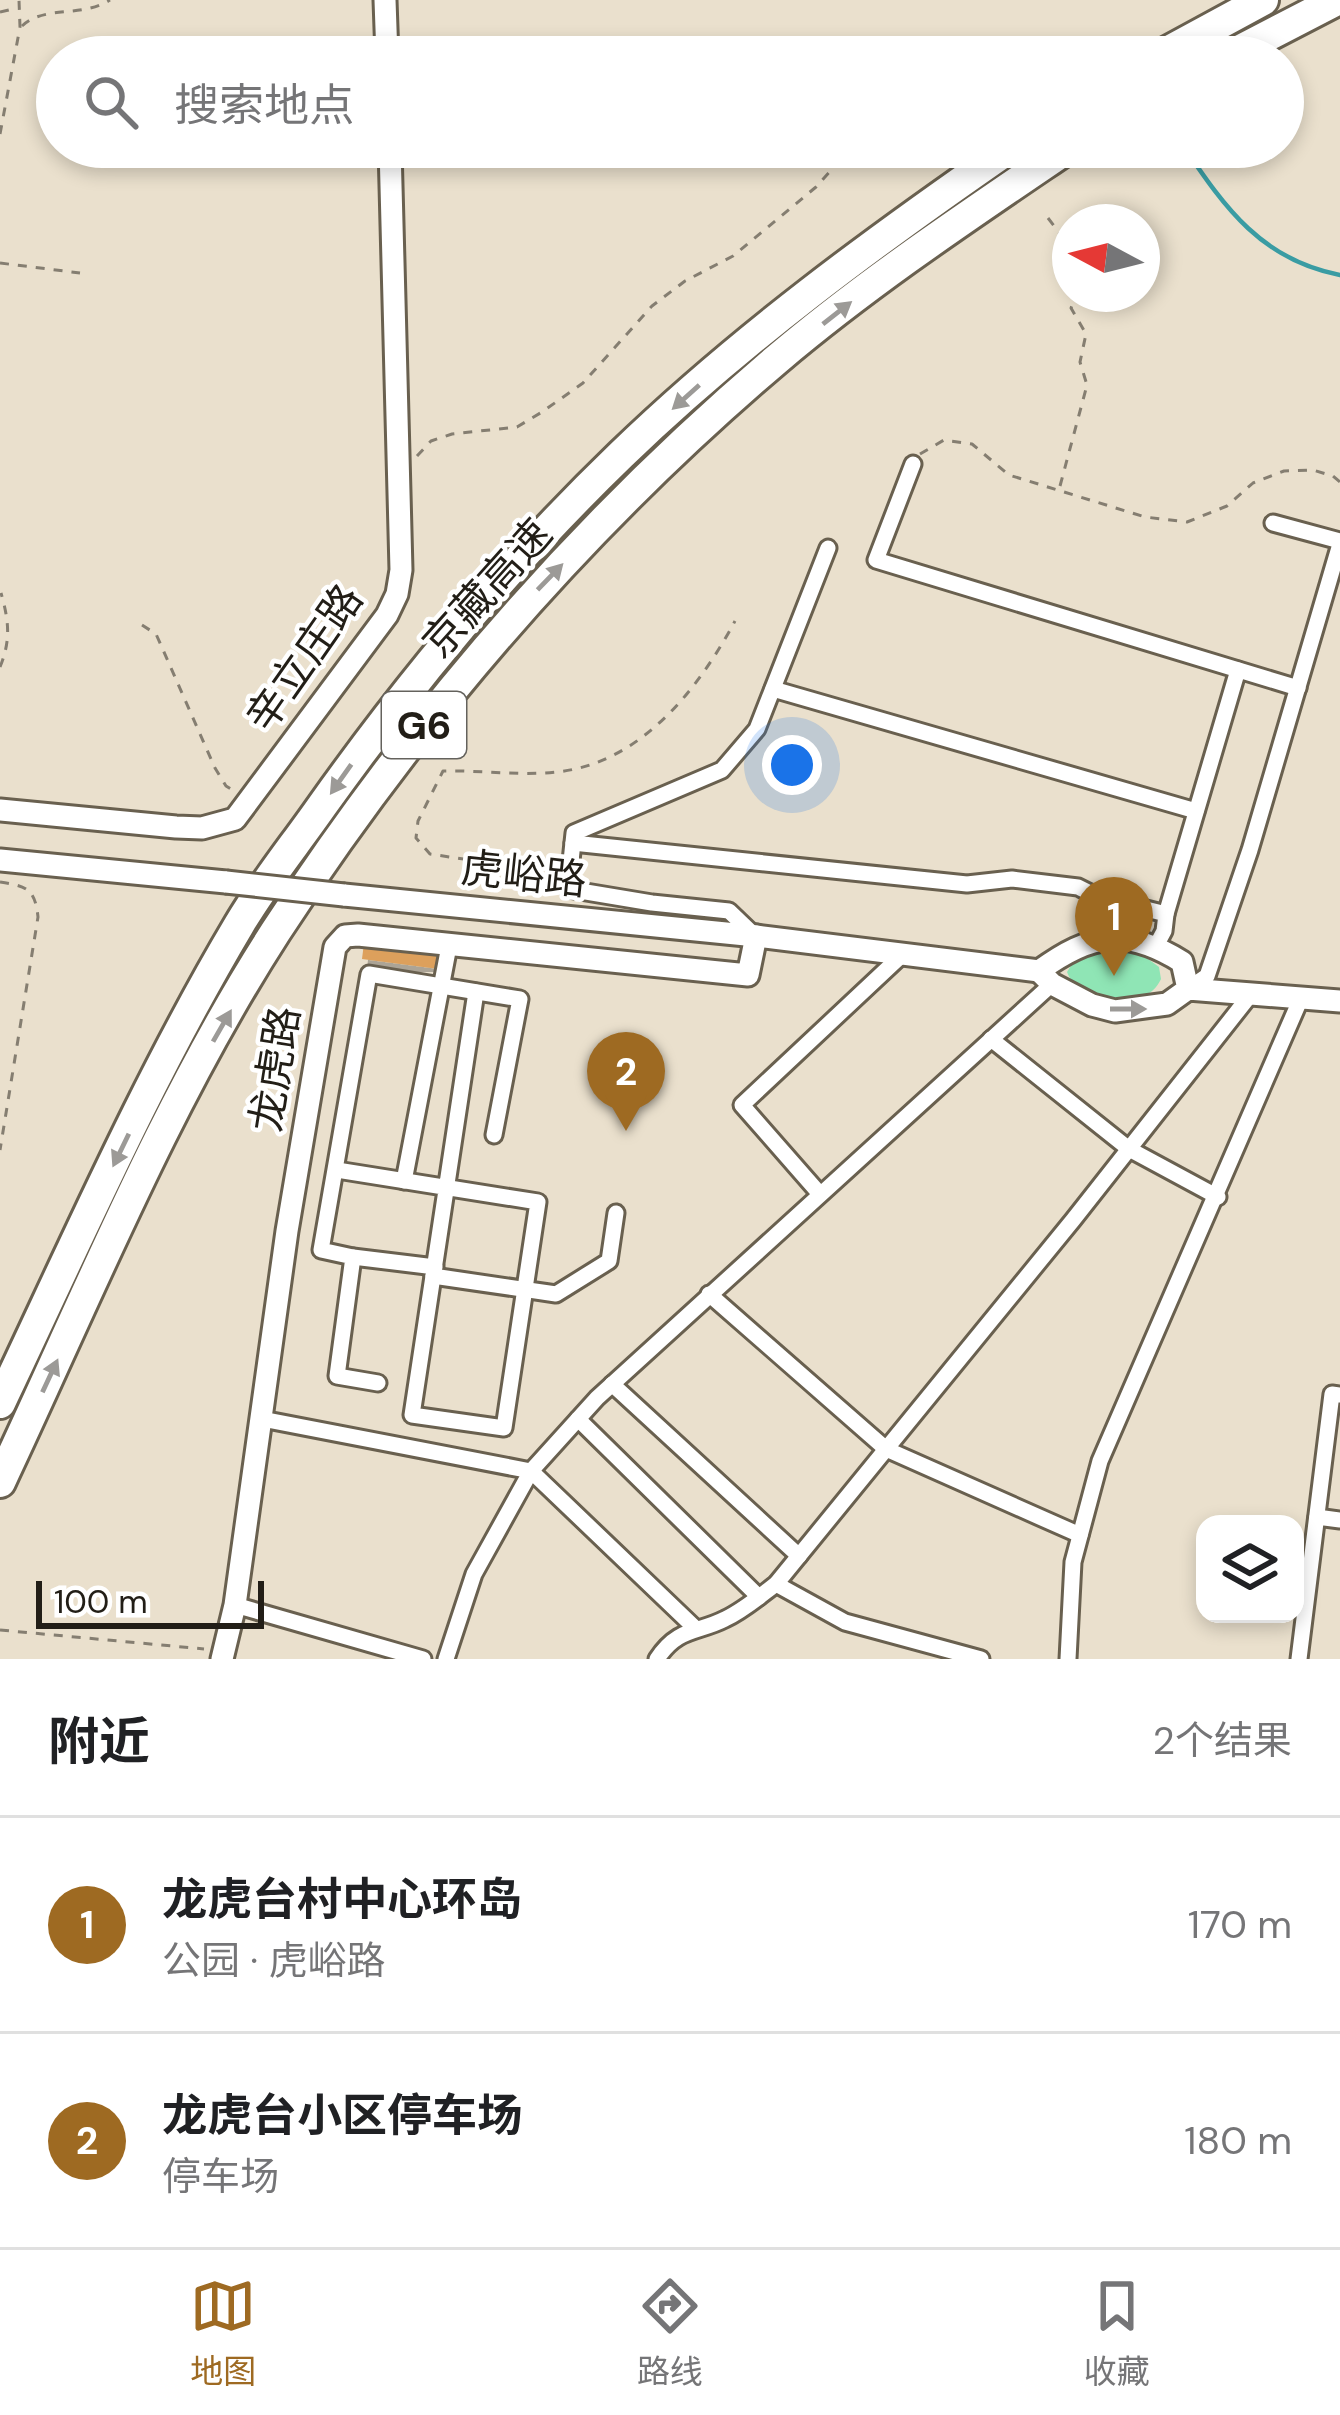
<!DOCTYPE html>
<html lang="zh">
<head>
<meta charset="utf-8">
<style>
	body { margin:0; font-family:"DM Sans","Noto Sans SC",sans-serif; background:#f2f2f2; color:#202124 }
	.controls { position:absolute; right:36px; bottom:36px; display:grid; overflow:hidden; border-radius:24px; box-shadow:0 6px 18px #0003 }
	.controls button { width:108px; height:108px; display:grid; place-items:center; padding:0; border:0; border-bottom:3px solid #e0e0e0; background:#fff; color:#202124; font:60px sans-serif }
	.compass { position:absolute; left:1052px; top:204px; width:108px; height:108px; border-radius:50%; background:#fff; box-shadow:0 6px 18px #0003; rotate:277deg }
	.scale { position:absolute; left:36px; bottom:30px; width:228px; box-sizing:border-box; padding-left:12px; border:6px solid #221e17; border-top:0; font-size:33px; line-height:42px; white-space:nowrap; color:#221e17; -webkit-text-stroke:9px #fff; paint-order:stroke }
	.you { position:absolute; left:792px; top:765px; width:42px; height:42px; margin:-30px; border:9px solid #fff; border-radius:50%; background:#1a73e8; box-shadow:0 0 0 18px #1a73e833 }
	.badge { display:grid; place-items:center; width:78px; height:78px; border-radius:50%; background:#9e6a22; color:#fff; font-size:39px; font-weight:700 }
	.pin { position:absolute; translate:-50% -99px; filter:drop-shadow(0 3px 6px #0008) }
	.pin::after { content:''; position:absolute; top:63px; width:42px; height:36px; background:inherit; clip-path:polygon(0 0,100% 0,50% 100%) }
	.list { margin:0; padding:0; list-style:none }
	h2 { display:flex; justify-content:space-between; align-items:center; height:156px; margin:0; padding:0 48px; font-size:51px }
	h2 small { font-size:39px; font-weight:400; color:#757577 }
	.list li { display:grid; grid-template-columns:78px 1fr auto; gap:36px; align-items:center; box-sizing:border-box; height:216px; padding:0 48px; border-top:3px solid #e0e0e0 }
	.list b { display:block; font-size:45px; white-space:nowrap }
	.list p { margin:0; font-size:39px; white-space:nowrap; color:#757577 }
	.list em { font-size:39px; font-style:normal; color:#757577 }
	.icon { flex:none; width:66px; height:66px; fill:none; stroke:currentColor; stroke-width:2; stroke-linecap:round; stroke-linejoin:round }
	.map { position:relative; flex:none; width:1340px; height:1659px; overflow:hidden }
	.search { position:absolute; background:#fff; box-shadow:0 6px 18px #0003; left:36px; right:36px; top:36px; height:132px; display:flex; align-items:center; gap:30px; box-sizing:border-box; padding:0 42px; border-radius:66px; color:#757577; font-size:45px }
	.sheet { height:588px; background:#fff }
	nav { display:flex; justify-content:space-around; align-items:center; box-sizing:border-box; height:168px; border-top:3px solid #e0e0e0; background:#fff; font-size:33px; color:#757577 }
	nav a { display:grid; justify-items:center; gap:6px }
	nav .on { color:#9e6a22 }
	.map>svg:first-child { display:block }
	.green { fill:#8fe5b5 }
	.lines { fill:none; stroke-linecap:round; stroke-linejoin:round }
	.stream { stroke:#3a9ca3; stroke-width:4.5 }
	.building { fill:#dda05b; filter:url(#shadow) }
	.street-casing { stroke:#69604f; stroke-width:21 }
	.secondary-casing { stroke:#69604f; stroke-width:27 }
	.highway-casing { stroke:#69604f; stroke-width:36 }
	.path { stroke:#857e71; stroke-width:3; stroke-dasharray:9 9; stroke-linecap:butt }
	.street { stroke:#fff; stroke-width:15 }
	.secondary { stroke:#fff; stroke-width:21 }
	.highway { stroke:#fff; stroke-width:30 }
	.secondary-bridge-casing { stroke:#69604f; stroke-width:27; stroke-linecap:butt }
	.secondary-bridge { stroke:#fff; stroke-width:21 }
	.oneway { fill:#9c9a97 }
	.labels { text-anchor:middle; dominant-baseline:central; stroke-width:9; stroke-linejoin:round; paint-order:stroke }
	.shield { fill:#fff; stroke:#64625d; stroke-width:3 }
	.shield-label { font-size:39px; font-weight:bold; fill:#221e17 }
	.street-label { font-size:42px; fill:#221e17; stroke:#fff }
</style>
</head>
<body>
<div class="map">
<svg width="1340" height="1659" viewBox="0 0 1340 1659">
	<defs>
		<filter id="shadow"><feDropShadow dx="5" dy="9" stdDeviation="0" flood-color="#0004"/></filter>
	</defs>
	<rect width="100%" height="100%" fill="#eae0cd"/>
	<!-- green -->
	<path class="green" d="M 1120,947 L 1140,953 L 1159,967 L 1161,979 C 1145,1014 1080,1006 1067,972 L 1078,954 Z"/>
	<g class="lines">
		<!-- stream -->
		<path class="stream" d="M 1184,147 C 1225,208 1262,260 1340,275"/>
	</g>
	<!-- building -->
	<path class="building" d="M 364,943 L 441,952 L 439,969 L 362,959 Z"/>
	<g class="lines">
		<!-- street casing -->
		<g class="street-casing">
			<g id="street">
				<path d="M 913,464 L 876,560 L 1298,688"/>
				<path d="M 1273,523 L 1340,541"/>
				<path d="M 773,689 L 1196,811"/>
				<path d="M 573,843 L 967,884 L 1012,879 L 1078,887 L 1098,897 L 1166,914 L 1164,931 L 1156,946"/>
				<path d="M 1166,914 L 1238,670"/>
				<path d="M 754,935 L 729,911 L 652,903 L 568,889 L 574,833 L 722,770 L 757,729 L 828,548"/>
				<path d="M 1188,989 L 1207,976 L 1250,850 L 1340,544"/>
				<path d="M 991,1039 L 1129,1149 L 1218,1197"/>
				<path d="M 337,1170 L 538,1202 L 504,1428 L 412,1415 C 434,1274 455,1133 476,992"/>
				<path d="M 404,1181 L 449,946"/>
				<path d="M 819,1193 L 742,1105 L 903,954"/>
				<path d="M 353,1257 L 435,1267"/>
				<path d="M 433,1276 L 556,1294 L 609,1261 L 616,1213"/>
				<path d="M 709,1294 L 886,1449 L 1080,1535"/>
				<path d="M 378,1383 L 337,1376 L 353,1257 L 321,1250 L 369,974 L 520,999 L 494,1135"/>
				<path d="M 612,1384 L 799,1556"/>
				<path d="M 262,1419 L 531,1471 L 694,1627"/>
				<path d="M 578,1419 L 759,1597"/>
				<path d="M 1317,1517 L 1340,1520"/>
				<path d="M 776,1584 L 845,1622 L 981,1659"/>
				<path d="M 235,1605 L 423,1659"/>
				<path d="M 446,1659 L 474,1574 L 531,1471 L 597,1398 L 1052,984"/>
				<path d="M 657,1659 C 678,1627 698,1633 725,1619 C 744,1610 760,1596 776,1584 L 1073,1220 L 1251,994"/>
				<path d="M 1068,1659 L 1073,1562 L 1100,1461 L 1301,998"/>
				<path d="M 1299,1659 L 1332,1394 L 1340,1395"/>
			</g>
		</g>
		<!-- secondary casing -->
		<g class="secondary-casing">
			<g id="secondary">
				<path d="M 385,0 L 387,57"/>
				<path d="M 0,810 L 176,827 L 202,828 L 235,819 L 387,615 L 397,594 L 401,570 L 390,147"/>
				<path d="M 0,860 L 226,882"/>
				<path d="M 344,895 L 756,936 L 1039,971"/>
				<path d="M 1188,989 L 1182,962 C 1126,927 1091,933 1039,971 L 1052,984 L 1092,1005 L 1115,1011 L 1167,1004 L 1188,989 L 1340,1001"/>
				<path d="M 222,1659 L 235,1605 L 287,1231 L 335,947 L 345,936 L 358,935 L 748,975 L 756,936"/>
			</g>
		</g>
		<!-- highway casing -->
		<g class="highway-casing">
			<g id="highway">
				<path d="M 1158,57 L 1263,0"/>
				<path d="M 1227,57 L 1337,0"/>
				<path d="M 0,1403 C 76,1243 148,1078 239,925 C 263,884 294,846 322,806 C 411,681 510,562 621,455 C 740,340 875,241 1011,147"/>
				<path d="M 0,1482 C 87,1297 165,1103 276,931 C 415,718 582,525 776,360 C 868,282 969,215 1069,147"/>
			</g>
		</g>
		<!-- path -->
		<g class="path">
			<path d="M 0,12 L 17,8"/>
			<path d="M 22,26 C 44,5 81,18 110,0"/>
			<path d="M 0,134 L 20,27 L 19,0"/>
			<path d="M 1048,218 L 1070,247"/>
			<path d="M 0,263 L 80,273"/>
			<path d="M 920,454 L 944,440 L 972,444 L 1009,475 L 1145,517 L 1187,522 L 1227,506 L 1253,483 L 1284,471 L 1313,470 L 1333,476 L 1340,482"/>
			<path d="M 417,456 L 431,441 L 452,434 L 517,427 L 542,412 L 583,383 L 652,306 L 685,281 L 733,256 L 816,187 L 852,147"/>
			<path d="M 1060,486 L 1087,385 L 1080,362 L 1086,334 L 1071,308 L 1077,294"/>
			<path d="M 142,625 L 156,634 L 215,768 L 226,786 L 234,791"/>
			<path d="M 0,667 C 11,640 9,621 1,593"/>
			<path d="M 556,873 L 430,854 L 416,838 L 418,821 L 443,771 C 480,770 518,776 556,772 C 640,764 698,690 735,621"/>
			<path d="M 0,882 C 27,886 35,889 38,917 L 0,1150"/>
			<path d="M 0,1630 L 204,1649"/>
		</g>
		<!-- street -->
		<use href="#street" class="street"/>
		<!-- secondary -->
		<use href="#secondary" class="secondary"/>
		<!-- highway -->
		<use href="#highway" class="highway"/>
		<!-- secondary-bridge casing -->
		<g class="secondary-bridge-casing">
			<path id="secondary-bridge" d="M 226,882 L 344,895"/>
		</g>
		<!-- secondary-bridge -->
		<use href="#secondary-bridge" class="secondary-bridge"/>
	</g>
	<!-- one-way arrows -->
	<defs><path id="oneway-solid" d="M-6-.8H1V-3.2L6.5 0L1 3.2V.8H-6Z" transform="scale(3)"/></defs>
	<g class="oneway">
		<use href="#oneway-solid" transform="translate(837 313) rotate(-38)"/>
		<use href="#oneway-solid" transform="translate(686 397) rotate(138)"/>
		<use href="#oneway-solid" transform="translate(550 577) rotate(-46)"/>
		<use href="#oneway-solid" transform="translate(341 779) rotate(125)"/>
		<use href="#oneway-solid" transform="translate(1128 1009)"/>
		<use href="#oneway-solid" transform="translate(222 1026) rotate(-60)"/>
		<use href="#oneway-solid" transform="translate(121 1150) rotate(116)"/>
		<use href="#oneway-solid" transform="translate(50 1376) rotate(-65)"/>
	</g>
	<g class="labels">
		<!-- shield labels -->
		<rect class="shield" x="382" y="692" width="84" height="66" rx="9"/>
		<g class="shield-label">
			<text x="424" y="725">G6</text>
		</g>
		<!-- street labels -->
		<g class="street-label">
			<text transform="translate(487 588) rotate(-48)">京藏高速</text>
			<text transform="translate(304 658) rotate(-55)">辛立庄路</text>
			<text transform="translate(524 874) rotate(6)">虎峪路</text>
			<text transform="translate(275 1069) rotate(-81)">龙虎路</text>
		</g>
	</g>
</svg>
<div class="controls">
<button><svg class="icon" aria-label="layers" viewBox="0 0 24 24"><path d="M12 4l9 5-9 5-9-5zM3 14l9 5 9-5"/></svg></button>
</div>
<svg class="compass" viewBox="-18 -18 36 36"><path d="M0-13l5 13h-10z" fill="#e53935"/><path d="M0 13l5-13h-10z" fill="#757577"/></svg>
<div class="scale">100 m</div>
<div class="you"></div>
<div class="pin badge" style="left:1114px;top:976px">1</div>
<div class="pin badge" style="left:626px;top:1131px">2</div>
<div class="search"><svg class="icon" aria-label="search" viewBox="0 0 24 24"><circle cx="10" cy="10" r="6"/><path d="M15 15l6 6"/></svg>搜索地点</div>
</div>
<section class="sheet">
<h2>附近<small>2个结果</small></h2>
<ul class="list">
<li><span class="badge">1</span><div><b>龙虎台村中心环岛</b><p>公园 · 虎峪路</p></div><em>170 m</em></li>
<li><span class="badge">2</span><div><b>龙虎台小区停车场</b><p>停车场</p></div><em>180 m</em></li>
</ul>
</section>
<nav>
<a class="on"><svg class="icon" aria-label="map" viewBox="0 0 24 24"><path d="M3 6l6-2 6 2 6-2v14l-6 2-6-2-6 2zM9 4v14M15 6v14"/></svg>地图</a>
<a><svg class="icon" aria-label="directions" viewBox="0 0 24 24"><path d="M12 3l9 9-9 9-9-9zM9 14v-3h6M13 9l2 2-2 2"/></svg>路线</a>
<a><svg class="icon" aria-label="saved" viewBox="0 0 24 24"><path d="M7 4h10v16l-5-4-5 4z"/></svg>收藏</a>
</nav>
</body>
</html>
